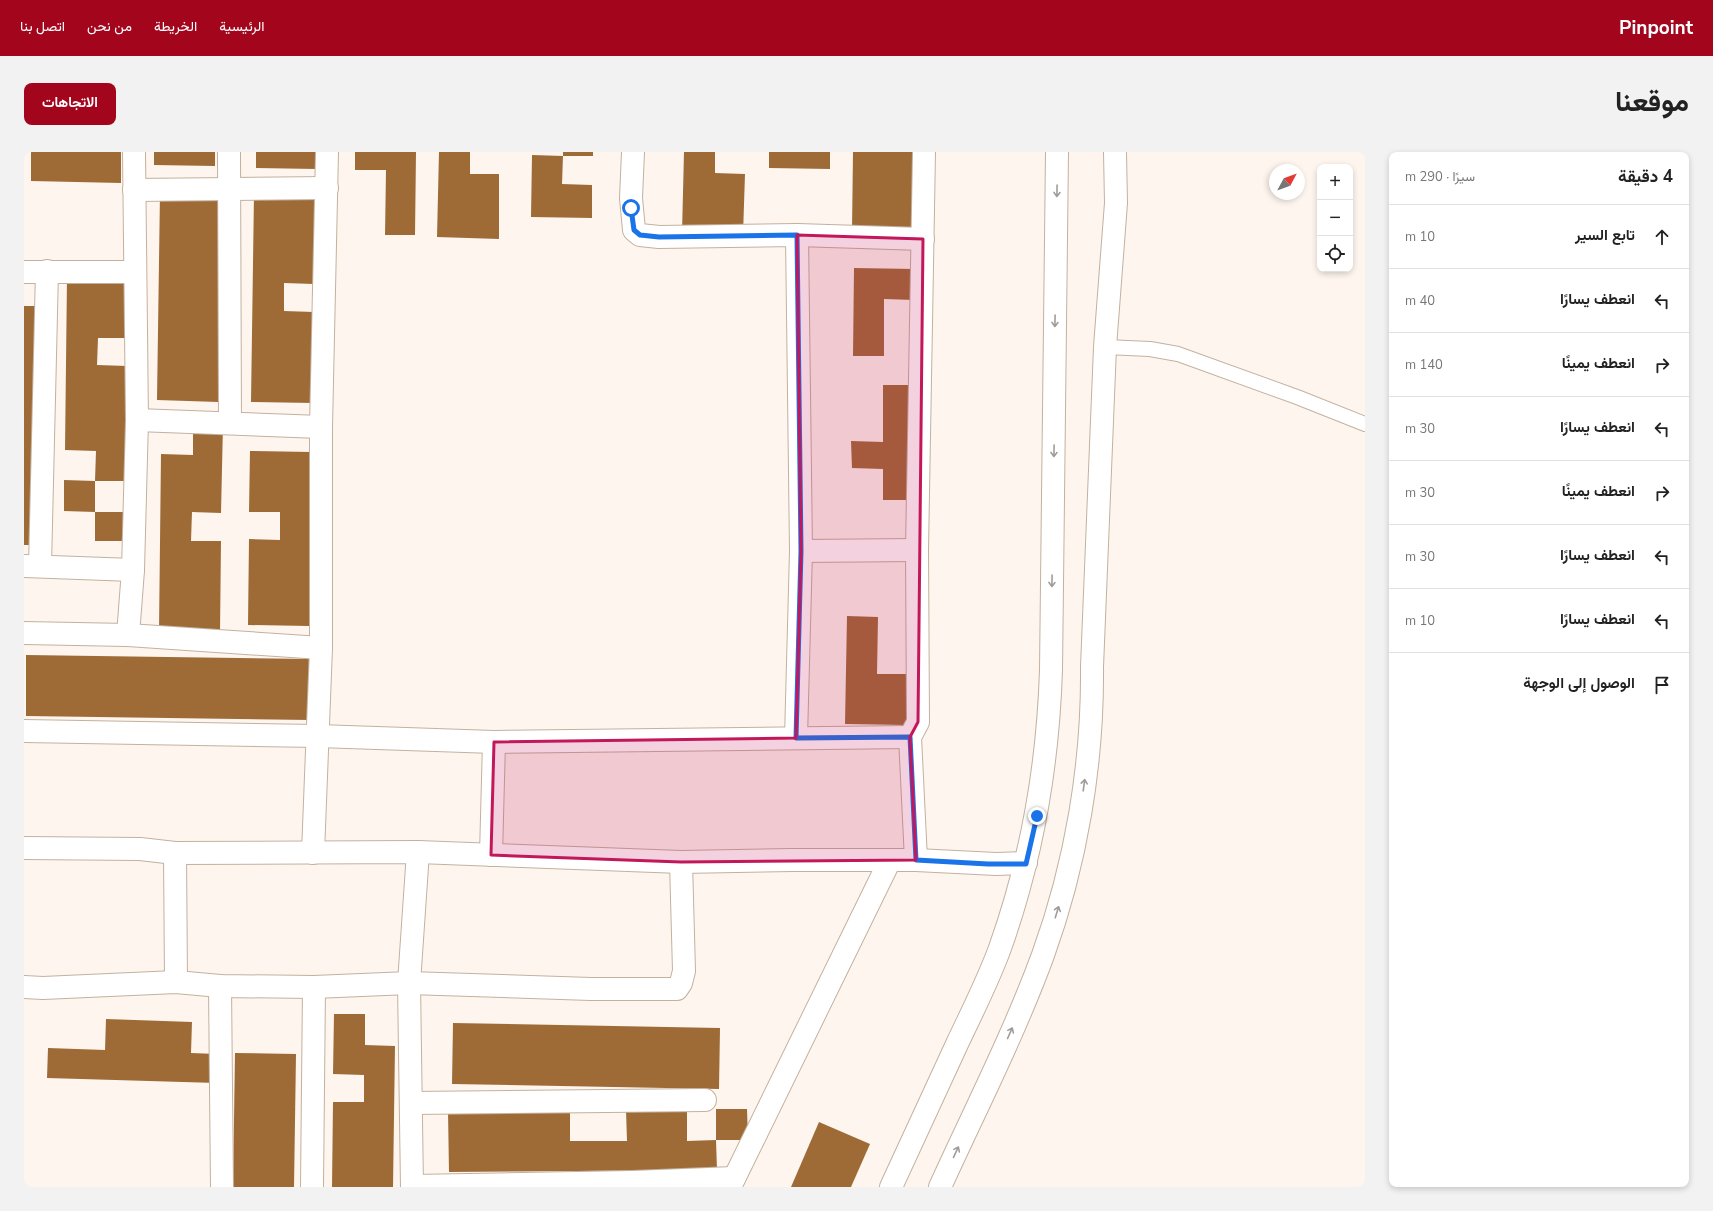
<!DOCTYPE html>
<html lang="ar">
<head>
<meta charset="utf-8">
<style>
	body { margin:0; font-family:"Nunito Sans",Vazirmatn,sans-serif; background:#f2f2f2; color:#222; direction:rtl }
	.controls { position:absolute; right:12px; top:12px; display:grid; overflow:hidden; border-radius:8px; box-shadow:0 2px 6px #0003 }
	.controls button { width:36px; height:36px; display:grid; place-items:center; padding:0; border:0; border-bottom:1px solid #e0e0e0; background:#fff; color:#222; font:20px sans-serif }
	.compass { position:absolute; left:1245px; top:12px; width:36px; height:36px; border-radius:50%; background:#fff; box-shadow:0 2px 6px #0003; rotate:49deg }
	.stop { position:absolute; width:12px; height:12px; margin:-9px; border:3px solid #1a73e8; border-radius:50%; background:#fff }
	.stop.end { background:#1a73e8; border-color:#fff; box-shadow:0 1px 4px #0008 }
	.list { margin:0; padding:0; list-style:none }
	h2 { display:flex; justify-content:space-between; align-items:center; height:52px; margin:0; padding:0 16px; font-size:17px }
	h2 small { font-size:13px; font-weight:400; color:#767676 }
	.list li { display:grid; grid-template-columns:26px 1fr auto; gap:12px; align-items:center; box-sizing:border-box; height:64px; padding:0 16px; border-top:1px solid #e0e0e0 }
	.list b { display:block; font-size:15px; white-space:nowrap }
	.list em { font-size:13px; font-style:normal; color:#767676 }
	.icon { flex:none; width:22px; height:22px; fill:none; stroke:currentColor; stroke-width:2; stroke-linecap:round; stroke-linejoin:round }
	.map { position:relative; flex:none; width:1341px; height:1035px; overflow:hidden; direction:ltr; border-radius:8px }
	header { display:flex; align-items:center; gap:24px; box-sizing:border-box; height:56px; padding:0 20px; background:#a2051c; color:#fff }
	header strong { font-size:19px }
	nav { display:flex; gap:22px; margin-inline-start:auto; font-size:14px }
	.intro { display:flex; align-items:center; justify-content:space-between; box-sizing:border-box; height:96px; padding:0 24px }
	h1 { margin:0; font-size:28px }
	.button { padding:10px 18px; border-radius:8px; background:#a2051c; color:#fff; font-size:14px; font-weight:700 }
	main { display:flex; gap:24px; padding:0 24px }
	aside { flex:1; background:#fff; border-radius:8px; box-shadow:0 2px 6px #0003 }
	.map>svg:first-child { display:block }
	.building { fill:#9e6b37 }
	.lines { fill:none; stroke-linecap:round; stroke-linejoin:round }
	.lane-casing { stroke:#c3b1a0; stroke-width:16 }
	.street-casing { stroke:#c3b1a0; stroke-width:24 }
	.secondary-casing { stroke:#c3b1a0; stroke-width:24 }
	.lane { stroke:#fff; stroke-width:14 }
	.street { stroke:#fff; stroke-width:22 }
	.secondary { stroke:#fff; stroke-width:22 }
	.oneway { stroke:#9f9c99 }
	.route { stroke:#1a73e8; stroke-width:5 }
	.marked { fill:#c2185b; fill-opacity:0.2; stroke:#c2185b; stroke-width:3; stroke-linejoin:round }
</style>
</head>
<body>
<header>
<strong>Pinpoint</strong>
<nav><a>الرئيسية</a><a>الخريطة</a><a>من نحن</a><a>اتصل بنا</a></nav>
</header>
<div class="intro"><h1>موقعنا</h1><a class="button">الاتجاهات</a></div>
<main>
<aside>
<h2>4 دقيقة<small>سيرًا · 290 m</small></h2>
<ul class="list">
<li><svg class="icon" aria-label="ahead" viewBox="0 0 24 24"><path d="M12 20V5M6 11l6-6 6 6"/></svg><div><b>تابع السير</b></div><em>10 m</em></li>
<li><svg class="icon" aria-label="left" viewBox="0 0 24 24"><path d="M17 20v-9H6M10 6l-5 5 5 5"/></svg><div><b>انعطف يسارًا</b></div><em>40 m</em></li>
<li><svg class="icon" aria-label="right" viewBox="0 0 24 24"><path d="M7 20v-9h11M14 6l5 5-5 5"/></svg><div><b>انعطف يمينًا</b></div><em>140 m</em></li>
<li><svg class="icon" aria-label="left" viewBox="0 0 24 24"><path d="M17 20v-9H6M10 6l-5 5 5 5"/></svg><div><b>انعطف يسارًا</b></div><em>30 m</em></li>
<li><svg class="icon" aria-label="right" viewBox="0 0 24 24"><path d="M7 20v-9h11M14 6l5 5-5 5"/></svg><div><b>انعطف يمينًا</b></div><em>30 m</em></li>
<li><svg class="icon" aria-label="left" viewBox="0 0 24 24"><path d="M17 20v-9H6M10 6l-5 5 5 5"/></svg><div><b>انعطف يسارًا</b></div><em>30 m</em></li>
<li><svg class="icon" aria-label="left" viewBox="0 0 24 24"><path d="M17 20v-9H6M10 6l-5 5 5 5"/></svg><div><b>انعطف يسارًا</b></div><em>10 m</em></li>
<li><svg class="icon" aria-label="arrive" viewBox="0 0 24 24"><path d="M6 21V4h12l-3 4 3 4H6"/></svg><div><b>الوصول إلى الوجهة</b></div></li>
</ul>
</aside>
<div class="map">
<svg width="1341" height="1035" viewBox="0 0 1341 1035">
	<rect width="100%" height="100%" fill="#fdf5ee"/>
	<!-- building -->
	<g class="building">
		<path d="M 7,0 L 97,0 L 97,31 L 7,29 Z"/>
		<path d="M 130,0 L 191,0 L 191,14 L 130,13 Z"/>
		<path d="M 232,0 L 293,0 L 293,17 L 232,16 Z"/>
		<path d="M 331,0 L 392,0 L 391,83 L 361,83 L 362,18 L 331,18 Z"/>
		<path d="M 415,0 L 446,0 L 446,22 L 475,22 L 475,87 L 413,85 Z"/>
		<path d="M 539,0 L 569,0 L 569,4 L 539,4 L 538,32 L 568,33 L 568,66 L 507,65 L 508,3 L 539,4 Z"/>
		<path d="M 660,0 L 691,0 L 691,21 L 721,22 L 719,83 L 658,81 Z"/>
		<path d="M 745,0 L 806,0 L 806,17 L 745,16 Z"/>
		<path d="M 829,0 L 890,0 L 889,80 L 828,78 Z"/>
		<path d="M 136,41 L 196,42 L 194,250 L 133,248 Z"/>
		<path d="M 230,42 L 291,43 L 290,132 L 260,131 L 260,159 L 290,160 L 289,251 L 227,250 Z"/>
		<path d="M 830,116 L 891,117 L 890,148 L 860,147 L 860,204 L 829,204 Z"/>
		<path d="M 43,125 L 104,126 L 104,186 L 74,186 L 73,213 L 103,214 L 101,329 L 71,329 L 72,299 L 41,298 Z"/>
		<path d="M 0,154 L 12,154 L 8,393 L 0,393 Z"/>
		<path d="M 859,233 L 889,233 L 889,348 L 859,348 L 859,317 L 828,316 L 827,289 L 859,290 Z"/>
		<path d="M 169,272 L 199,272 L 197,361 L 168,360 L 167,389 L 197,389 L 196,480 L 135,479 L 137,302 L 169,303 Z"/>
		<path d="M 226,299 L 287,300 L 285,474 L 224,473 L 225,387 L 256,388 L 256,360 L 225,360 Z"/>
		<path d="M 40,328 L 71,329 L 71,360 L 101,360 L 101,389 L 71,389 L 71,360 L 40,359 Z"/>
		<path d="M 823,464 L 854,465 L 853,522 L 883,522 L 882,573 L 821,572 Z"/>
		<path d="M 2,503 L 286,507 L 286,568 L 2,564 Z"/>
		<path d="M 310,862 L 341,862 L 341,893 L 371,894 L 369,1035 L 308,1035 L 309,950 L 340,950 L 340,923 L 309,922 Z"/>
		<path d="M 82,867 L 168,870 L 167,901 L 193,902 L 193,931 L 23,926 L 24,896 L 81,898 Z"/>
		<path d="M 429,871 L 696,876 L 695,937 L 428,932 Z"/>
		<path d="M 211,901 L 272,902 L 270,1035 L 209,1035 Z"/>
		<path d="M 663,957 L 663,989 L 692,988 L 693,1018 L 425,1020 L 424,959 L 546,958 L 546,989 L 603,989 L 602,958 Z"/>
		<path d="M 692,957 L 723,957 L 724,988 L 692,988 Z"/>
		<path d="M 795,970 L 846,992 L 827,1035 L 767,1035 Z"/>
	</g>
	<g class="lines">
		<!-- lane casing -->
		<g class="lane-casing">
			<path id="lane" d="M 1081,195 L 1126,197 L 1154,202 L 1273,245 L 1341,272"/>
		</g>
		<!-- street casing -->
		<g class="street-casing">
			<g id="street">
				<path d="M 205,0 L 206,271"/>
				<path d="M 609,0 L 607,46 L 610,78 L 616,83 L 635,85 L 773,83 L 899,87"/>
				<path d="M 110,38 L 303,36"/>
				<path d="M 0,120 L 111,120"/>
				<path d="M 113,268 L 297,275"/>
				<path d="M 777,399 L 893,398"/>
				<path d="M 0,414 L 109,418"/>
				<path d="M 16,414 L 23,119"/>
				<path d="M 0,481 L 104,483 L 297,496"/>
				<path d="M 104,483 L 109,418 L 113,268 L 110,0"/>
				<path d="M 0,579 L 294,584 L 470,590 L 886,585"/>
				<path d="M 772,586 L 777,399 L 773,83"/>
				<path d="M 0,696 L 116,697 L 151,701 L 394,700 L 657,710 L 768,708 L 892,708 L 972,712 L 1002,711"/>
				<path d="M 151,701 L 152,830"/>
				<path d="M 289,701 L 297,496 L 297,275 L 303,0"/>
				<path d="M 467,703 L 470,590"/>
				<path d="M 892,708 L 886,585 L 894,570 L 893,398 L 900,0"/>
				<path d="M 196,834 L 198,1035"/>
				<path d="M 0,835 L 19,836 L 152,830 L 196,834 L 290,835 L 385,831 L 567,837 L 653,837 L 657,831 L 660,819 L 657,710"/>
				<path d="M 387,951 L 681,948"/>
				<path d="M 388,1034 L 608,1030 L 710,1026"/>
				<path d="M 288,1035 L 290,835"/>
				<path d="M 388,1035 L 385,831 L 394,700"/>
				<path d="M 706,1035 L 866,708"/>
			</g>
		</g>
		<!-- secondary casing -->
		<g class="secondary-casing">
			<g id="secondary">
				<path d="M 867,1035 C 889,987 911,940 933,892 C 948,860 964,829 976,796 C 1008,706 1024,613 1027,518 L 1033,0"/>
				<path d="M 916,1035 C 951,958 990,882 1019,803 C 1052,712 1069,612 1068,515 L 1081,195 L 1092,51 L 1091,0"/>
			</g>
		</g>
		<!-- lane -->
		<use href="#lane" class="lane"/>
		<!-- street -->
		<use href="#street" class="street"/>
		<!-- secondary -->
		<use href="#secondary" class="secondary"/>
	</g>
	<!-- one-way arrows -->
	<defs><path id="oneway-shaft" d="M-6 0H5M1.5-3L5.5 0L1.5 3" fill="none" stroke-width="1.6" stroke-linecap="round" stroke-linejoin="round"/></defs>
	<g class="oneway">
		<use href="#oneway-shaft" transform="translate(1033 39) rotate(91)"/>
		<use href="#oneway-shaft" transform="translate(1031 169) rotate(91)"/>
		<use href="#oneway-shaft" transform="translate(1030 299) rotate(91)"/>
		<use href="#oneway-shaft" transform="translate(1028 429) rotate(91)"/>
		<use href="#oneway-shaft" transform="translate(1060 633) rotate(-82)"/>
		<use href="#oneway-shaft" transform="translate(1033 760) rotate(-73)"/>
		<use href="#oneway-shaft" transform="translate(986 881) rotate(-66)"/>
		<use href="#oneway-shaft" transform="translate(932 1000) rotate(-65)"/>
	</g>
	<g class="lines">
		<!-- route -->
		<path class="route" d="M 607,56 L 610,78 L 616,83 L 635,85 L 773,83 L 777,399 L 772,586 L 886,585 L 892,708 L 964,712 L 1002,712 L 1013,664"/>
	</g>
	<!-- marked area -->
	<path class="marked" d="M 773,83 L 899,87 L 894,570 L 886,585 L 892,708 L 657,710 L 467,703 L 470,590 L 772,586 L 777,399 Z"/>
</svg>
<div class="controls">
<button>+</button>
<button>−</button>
<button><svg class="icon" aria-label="locate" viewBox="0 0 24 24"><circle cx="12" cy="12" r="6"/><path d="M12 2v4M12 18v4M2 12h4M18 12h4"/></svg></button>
</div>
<svg class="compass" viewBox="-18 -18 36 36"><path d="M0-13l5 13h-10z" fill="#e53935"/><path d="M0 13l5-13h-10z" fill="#767676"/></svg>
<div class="stop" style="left:607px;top:56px"></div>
<div class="stop end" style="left:1013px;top:664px"></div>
</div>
</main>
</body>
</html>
